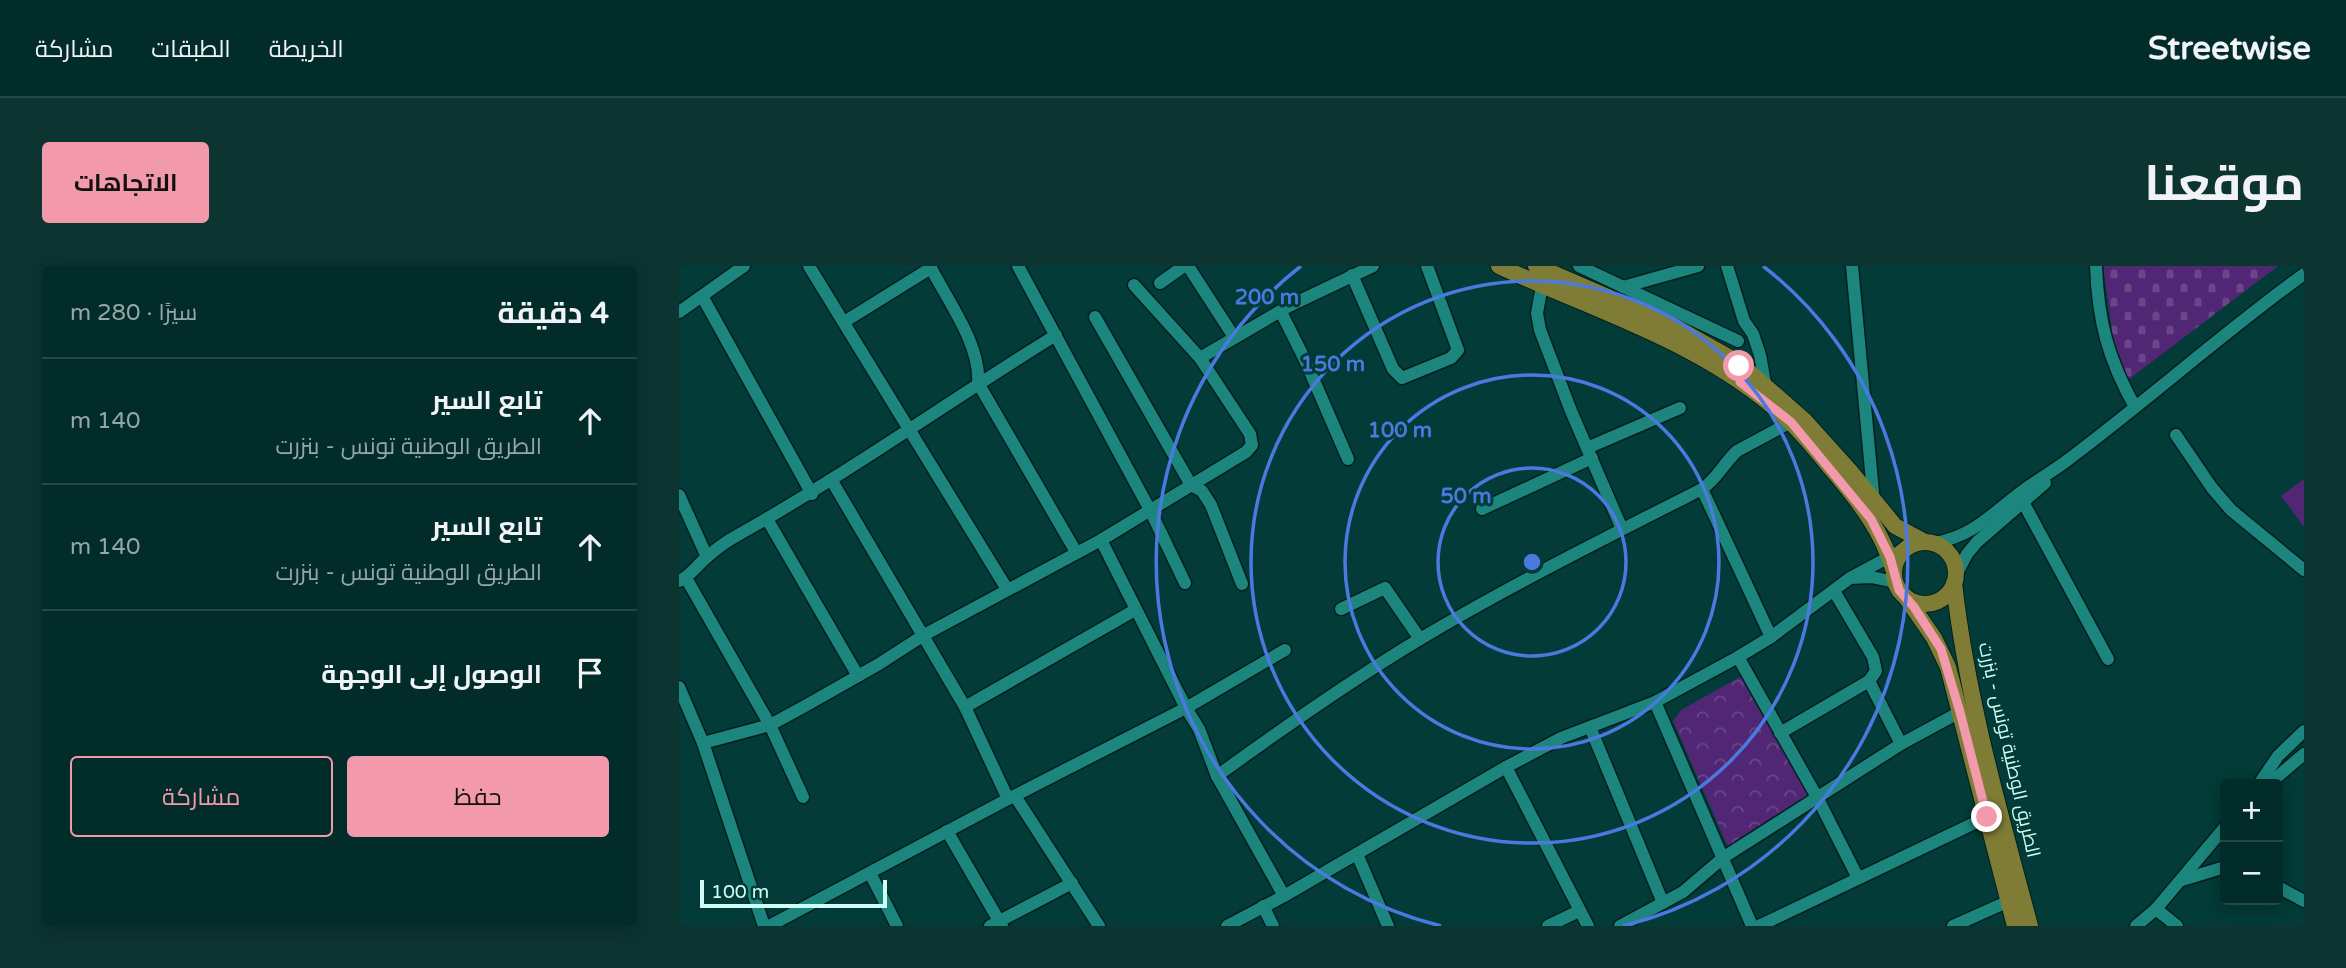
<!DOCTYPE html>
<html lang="ar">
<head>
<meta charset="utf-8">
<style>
	body { margin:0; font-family:"Varela Round",Cairo,sans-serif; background:#0c3431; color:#f1f3f6; direction:rtl }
	.controls { position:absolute; right:21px; bottom:21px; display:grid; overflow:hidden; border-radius:7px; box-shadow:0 4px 18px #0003 }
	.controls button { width:63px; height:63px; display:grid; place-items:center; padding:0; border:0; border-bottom:2px solid #234846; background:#022c29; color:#f1f3f6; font:35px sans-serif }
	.scale { position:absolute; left:21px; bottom:18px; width:187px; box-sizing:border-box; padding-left:7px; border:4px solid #d0fcf6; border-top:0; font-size:19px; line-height:24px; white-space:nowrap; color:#d0fcf6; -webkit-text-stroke:5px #023b37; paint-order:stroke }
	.stop { position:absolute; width:21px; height:21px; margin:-16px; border:5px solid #f29aac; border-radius:50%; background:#fff }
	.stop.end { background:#f29aac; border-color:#fff; box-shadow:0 2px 7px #0008 }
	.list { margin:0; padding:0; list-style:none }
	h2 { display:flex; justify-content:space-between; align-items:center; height:91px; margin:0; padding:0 28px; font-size:30px }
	h2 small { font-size:23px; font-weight:400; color:#96a7a8 }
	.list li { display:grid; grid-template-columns:46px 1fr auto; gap:21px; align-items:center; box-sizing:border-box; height:126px; padding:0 28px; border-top:2px solid #234846 }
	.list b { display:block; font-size:26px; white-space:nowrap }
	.list p { margin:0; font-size:23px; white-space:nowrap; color:#96a7a8 }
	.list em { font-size:23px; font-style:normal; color:#96a7a8 }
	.actions { display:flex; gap:14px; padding:21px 28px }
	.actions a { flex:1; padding:16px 0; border:2px solid #f29aac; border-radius:7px; text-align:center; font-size:24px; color:#f29aac }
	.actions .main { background:#f29aac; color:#111 }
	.icon { flex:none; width:38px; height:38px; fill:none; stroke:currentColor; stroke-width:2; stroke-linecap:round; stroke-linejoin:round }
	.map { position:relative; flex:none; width:1625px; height:660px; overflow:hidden; direction:ltr; border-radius:7px }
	header { display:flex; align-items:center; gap:42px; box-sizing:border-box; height:98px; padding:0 35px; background:#022c29; border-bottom:2px solid #234846 }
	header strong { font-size:33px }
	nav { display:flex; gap:38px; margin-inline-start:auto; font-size:24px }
	.intro { display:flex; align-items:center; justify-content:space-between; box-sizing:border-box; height:168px; padding:0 42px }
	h1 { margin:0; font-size:49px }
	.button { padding:18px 32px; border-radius:7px; background:#f29aac; color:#111; font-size:24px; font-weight:700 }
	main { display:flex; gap:42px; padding:0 42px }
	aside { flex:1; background:#022c29; border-radius:7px; box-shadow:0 4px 18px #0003 }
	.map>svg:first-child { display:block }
	.grass { fill:#512674 }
	.forest { fill:url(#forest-crowns) }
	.cemetery { fill:url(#cemetery-stones) }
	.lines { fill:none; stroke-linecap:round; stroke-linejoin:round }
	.minor-casing { stroke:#02201d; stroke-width:15 }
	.major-casing { stroke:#02201d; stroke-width:18 }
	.minor { stroke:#1c857d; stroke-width:12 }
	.major { stroke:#7f7c36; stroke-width:16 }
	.route { stroke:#f29aac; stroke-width:9 }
	.ring { fill:none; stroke:#4a7ae0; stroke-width:3.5 }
	.labels { text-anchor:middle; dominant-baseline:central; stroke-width:6; stroke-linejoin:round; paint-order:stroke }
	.street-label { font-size:19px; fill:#d0fcf6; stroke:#023b37 }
	.centre { fill:#4a7ae0; stroke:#023b37; stroke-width:3.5 }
	.ring-label { font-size:21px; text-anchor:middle; font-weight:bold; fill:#4a7ae0; stroke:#023b37; stroke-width:6; stroke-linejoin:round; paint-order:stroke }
</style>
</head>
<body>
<header>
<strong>Streetwise</strong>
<nav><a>الخريطة</a><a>الطبقات</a><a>مشاركة</a></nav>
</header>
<div class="intro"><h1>موقعنا</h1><a class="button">الاتجاهات</a></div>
<main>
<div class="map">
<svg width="1625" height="660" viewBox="0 0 1625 660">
	<defs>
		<pattern id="forest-crowns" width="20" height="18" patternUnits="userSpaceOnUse" patternTransform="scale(1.75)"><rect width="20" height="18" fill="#512674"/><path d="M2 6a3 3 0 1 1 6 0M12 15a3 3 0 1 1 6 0" fill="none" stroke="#694688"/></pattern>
		<pattern id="cemetery-stones" width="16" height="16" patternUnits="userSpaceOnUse" patternTransform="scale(1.75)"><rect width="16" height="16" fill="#512674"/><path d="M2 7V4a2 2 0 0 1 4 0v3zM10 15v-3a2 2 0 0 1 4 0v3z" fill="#694688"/></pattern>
	</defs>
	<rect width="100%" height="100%" fill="#023b37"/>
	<!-- grass -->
	<path class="grass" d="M 1625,213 L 1625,261 L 1602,230 Z"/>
	<!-- forest -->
	<path class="forest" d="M 1068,407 L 1132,533 L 1054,582 L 1048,579 L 994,455 L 1002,444 Z"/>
	<!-- cemetery -->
	<path class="cemetery" d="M 1424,0 L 1599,0 L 1449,114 L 1434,72 Z"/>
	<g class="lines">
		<!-- minor casing -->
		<g class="minor-casing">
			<g id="minor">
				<path d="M 130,0 L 328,323"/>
				<path d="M 251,0 C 268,34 302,79 299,117 L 397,286"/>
				<path d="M 339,0 L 471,244 L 506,317"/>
				<path d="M 509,0 L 555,71"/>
				<path d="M 900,0 L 1059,75"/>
				<path d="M 1048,0 L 1065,55 L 1074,68 L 1081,89 L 1087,122"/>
				<path d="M 1173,0 L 1195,237"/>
				<path d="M 1417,0 C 1419,55 1429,93 1456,141"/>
				<path d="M 673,9 L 714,103 L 723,112 L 772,92 L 779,84 L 748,0"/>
				<path d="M 481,17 L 505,0"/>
				<path d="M 863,20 L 858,47 L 861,64 L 892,145 L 943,263"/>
				<path d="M 944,21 L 1019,0"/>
				<path d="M 23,30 L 133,228"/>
				<path d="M 0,46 L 65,0"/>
				<path d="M 602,46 L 626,94 L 669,193"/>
				<path d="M 416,51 L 512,219 L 523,225 L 532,239 L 563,318"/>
				<path d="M 165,56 L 252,2"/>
				<path d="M 521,92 L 610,40 L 694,0"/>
				<path d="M 1497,169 L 1533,222 L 1552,244 L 1625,304"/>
				<path d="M 908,182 L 1001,142"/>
				<path d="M 153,215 L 286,441 L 329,533"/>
				<path d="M 1023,223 L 1092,371"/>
				<path d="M 0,229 L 28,291"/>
				<path d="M 1344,236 L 1429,393"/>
				<path d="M 803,243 L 913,192"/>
				<path d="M 88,253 L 179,410"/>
				<path d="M 422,274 L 507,442 L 520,463 L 538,510 L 605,630"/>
				<path d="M 1256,277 C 1297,269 1313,247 1346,223 C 1360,213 1376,204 1390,193 C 1470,133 1544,67 1625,8"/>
				<path d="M 1276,311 L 1288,288 L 1298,276 L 1366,217"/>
				<path d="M 7,312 L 91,459 L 124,531"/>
				<path d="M 0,315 C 12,310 18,299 28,291 C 37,283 48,275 59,269 C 168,208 270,135 377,69"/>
				<path d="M 1216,316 L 1192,311 L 1171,312 L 1227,282"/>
				<path d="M 1155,325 L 1194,391 L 1197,405 L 1190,415 L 1222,478"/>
				<path d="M 662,343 L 706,322 L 741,373"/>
				<path d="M 1059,391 L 1139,533 L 1179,612"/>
				<path d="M 0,421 L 24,477 L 85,660"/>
				<path d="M 976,436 L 1073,660"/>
				<path d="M 286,441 L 456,344"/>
				<path d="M 911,461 L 984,637"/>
				<path d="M 1101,467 L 1190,415"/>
				<path d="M 24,477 L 91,459 L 126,440 L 200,398 L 245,369 L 422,274 L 567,186 L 573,179 L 571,168 L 521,92 L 455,19"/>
				<path d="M 827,501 L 909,660"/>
				<path d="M 538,510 C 604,462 671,415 741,373 C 832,319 928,271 1023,223 C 1038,213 1045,197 1058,185 L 1112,156"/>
				<path d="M 1580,518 L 1599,490 L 1625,465"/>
				<path d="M 1590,518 L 1625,488"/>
				<path d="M 336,530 L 420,660"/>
				<path d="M 268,565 L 323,660"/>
				<path d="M 678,588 L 709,660"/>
				<path d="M 191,607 L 218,660"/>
				<path d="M 1503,614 L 1546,601"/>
				<path d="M 1599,621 L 1625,635"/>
				<path d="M 584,640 L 594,660"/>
				<path d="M 1477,643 L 1546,561"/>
				<path d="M 90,660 L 329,533 L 507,442 L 606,384"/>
				<path d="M 311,660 L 393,617"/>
				<path d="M 548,660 L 605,630 L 827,501 L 882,472 L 976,436 L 1059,391 L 1092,371 L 1171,312"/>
				<path d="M 869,660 L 900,645"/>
				<path d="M 941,660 L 1004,626 L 1045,591 L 1222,478 L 1281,446"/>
				<path d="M 1080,660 L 1308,551"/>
				<path d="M 1274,660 L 1330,635"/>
				<path d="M 1457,660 L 1477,643 L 1498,660"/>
			</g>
		</g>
		<!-- major casing -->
		<g class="major-casing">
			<g id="major">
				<path d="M 820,0 C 918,46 1024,76 1106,151 C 1124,167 1140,188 1155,206 C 1181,237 1204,266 1215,306"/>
				<path d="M 857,0 L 989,57 L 1060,97 L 1126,155 L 1171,205 L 1216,260 L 1246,276"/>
				<circle cx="1246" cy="307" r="31"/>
				<path d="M 1275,317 C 1288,434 1321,547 1351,660"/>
				<path d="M 1226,330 L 1255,372 L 1269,401 L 1336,660"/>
			</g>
		</g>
		<!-- minor -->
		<use href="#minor" class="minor"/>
		<!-- major -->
		<use href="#major" class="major"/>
	</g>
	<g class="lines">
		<!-- route -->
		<path class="route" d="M 1060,100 L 1061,116 L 1112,156 L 1192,253 L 1211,291 L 1220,324 L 1235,341 L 1262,383 L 1281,446 L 1308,551"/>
	</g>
	<!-- distance rings -->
	<g class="ring">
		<circle cx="853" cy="296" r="94"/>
		<circle cx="853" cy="296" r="187"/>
		<circle cx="853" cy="296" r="281"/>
		<path d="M762 660A375 375 0 0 1 622 0M1084 0A375 375 0 0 1 944 660"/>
	</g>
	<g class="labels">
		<!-- street labels -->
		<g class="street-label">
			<text transform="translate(1330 484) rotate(77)">الطريق الوطنية تونس - بنزرت</text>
		</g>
	</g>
	<circle cx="853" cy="296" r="10" class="centre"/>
	<g class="ring-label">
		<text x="588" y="38">200 m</text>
		<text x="654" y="105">150 m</text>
		<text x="721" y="171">100 m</text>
		<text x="787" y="237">50 m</text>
	</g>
</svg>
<div class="controls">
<button>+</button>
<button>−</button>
</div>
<div class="scale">100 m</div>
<div class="stop" style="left:1060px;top:100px"></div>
<div class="stop end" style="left:1308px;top:551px"></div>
</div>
<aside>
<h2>4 دقيقة<small>سيرًا · 280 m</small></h2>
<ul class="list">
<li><svg class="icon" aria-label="ahead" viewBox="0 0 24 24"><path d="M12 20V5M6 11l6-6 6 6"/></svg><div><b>تابع السير</b><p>الطريق الوطنية تونس - بنزرت</p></div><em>140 m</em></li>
<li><svg class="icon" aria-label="ahead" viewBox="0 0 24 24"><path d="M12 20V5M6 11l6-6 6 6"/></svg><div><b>تابع السير</b><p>الطريق الوطنية تونس - بنزرت</p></div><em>140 m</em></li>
<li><svg class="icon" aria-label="arrive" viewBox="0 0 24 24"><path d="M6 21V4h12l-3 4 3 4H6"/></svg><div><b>الوصول إلى الوجهة</b></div></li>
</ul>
<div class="actions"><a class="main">حفظ</a><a>مشاركة</a></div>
</aside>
</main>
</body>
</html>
